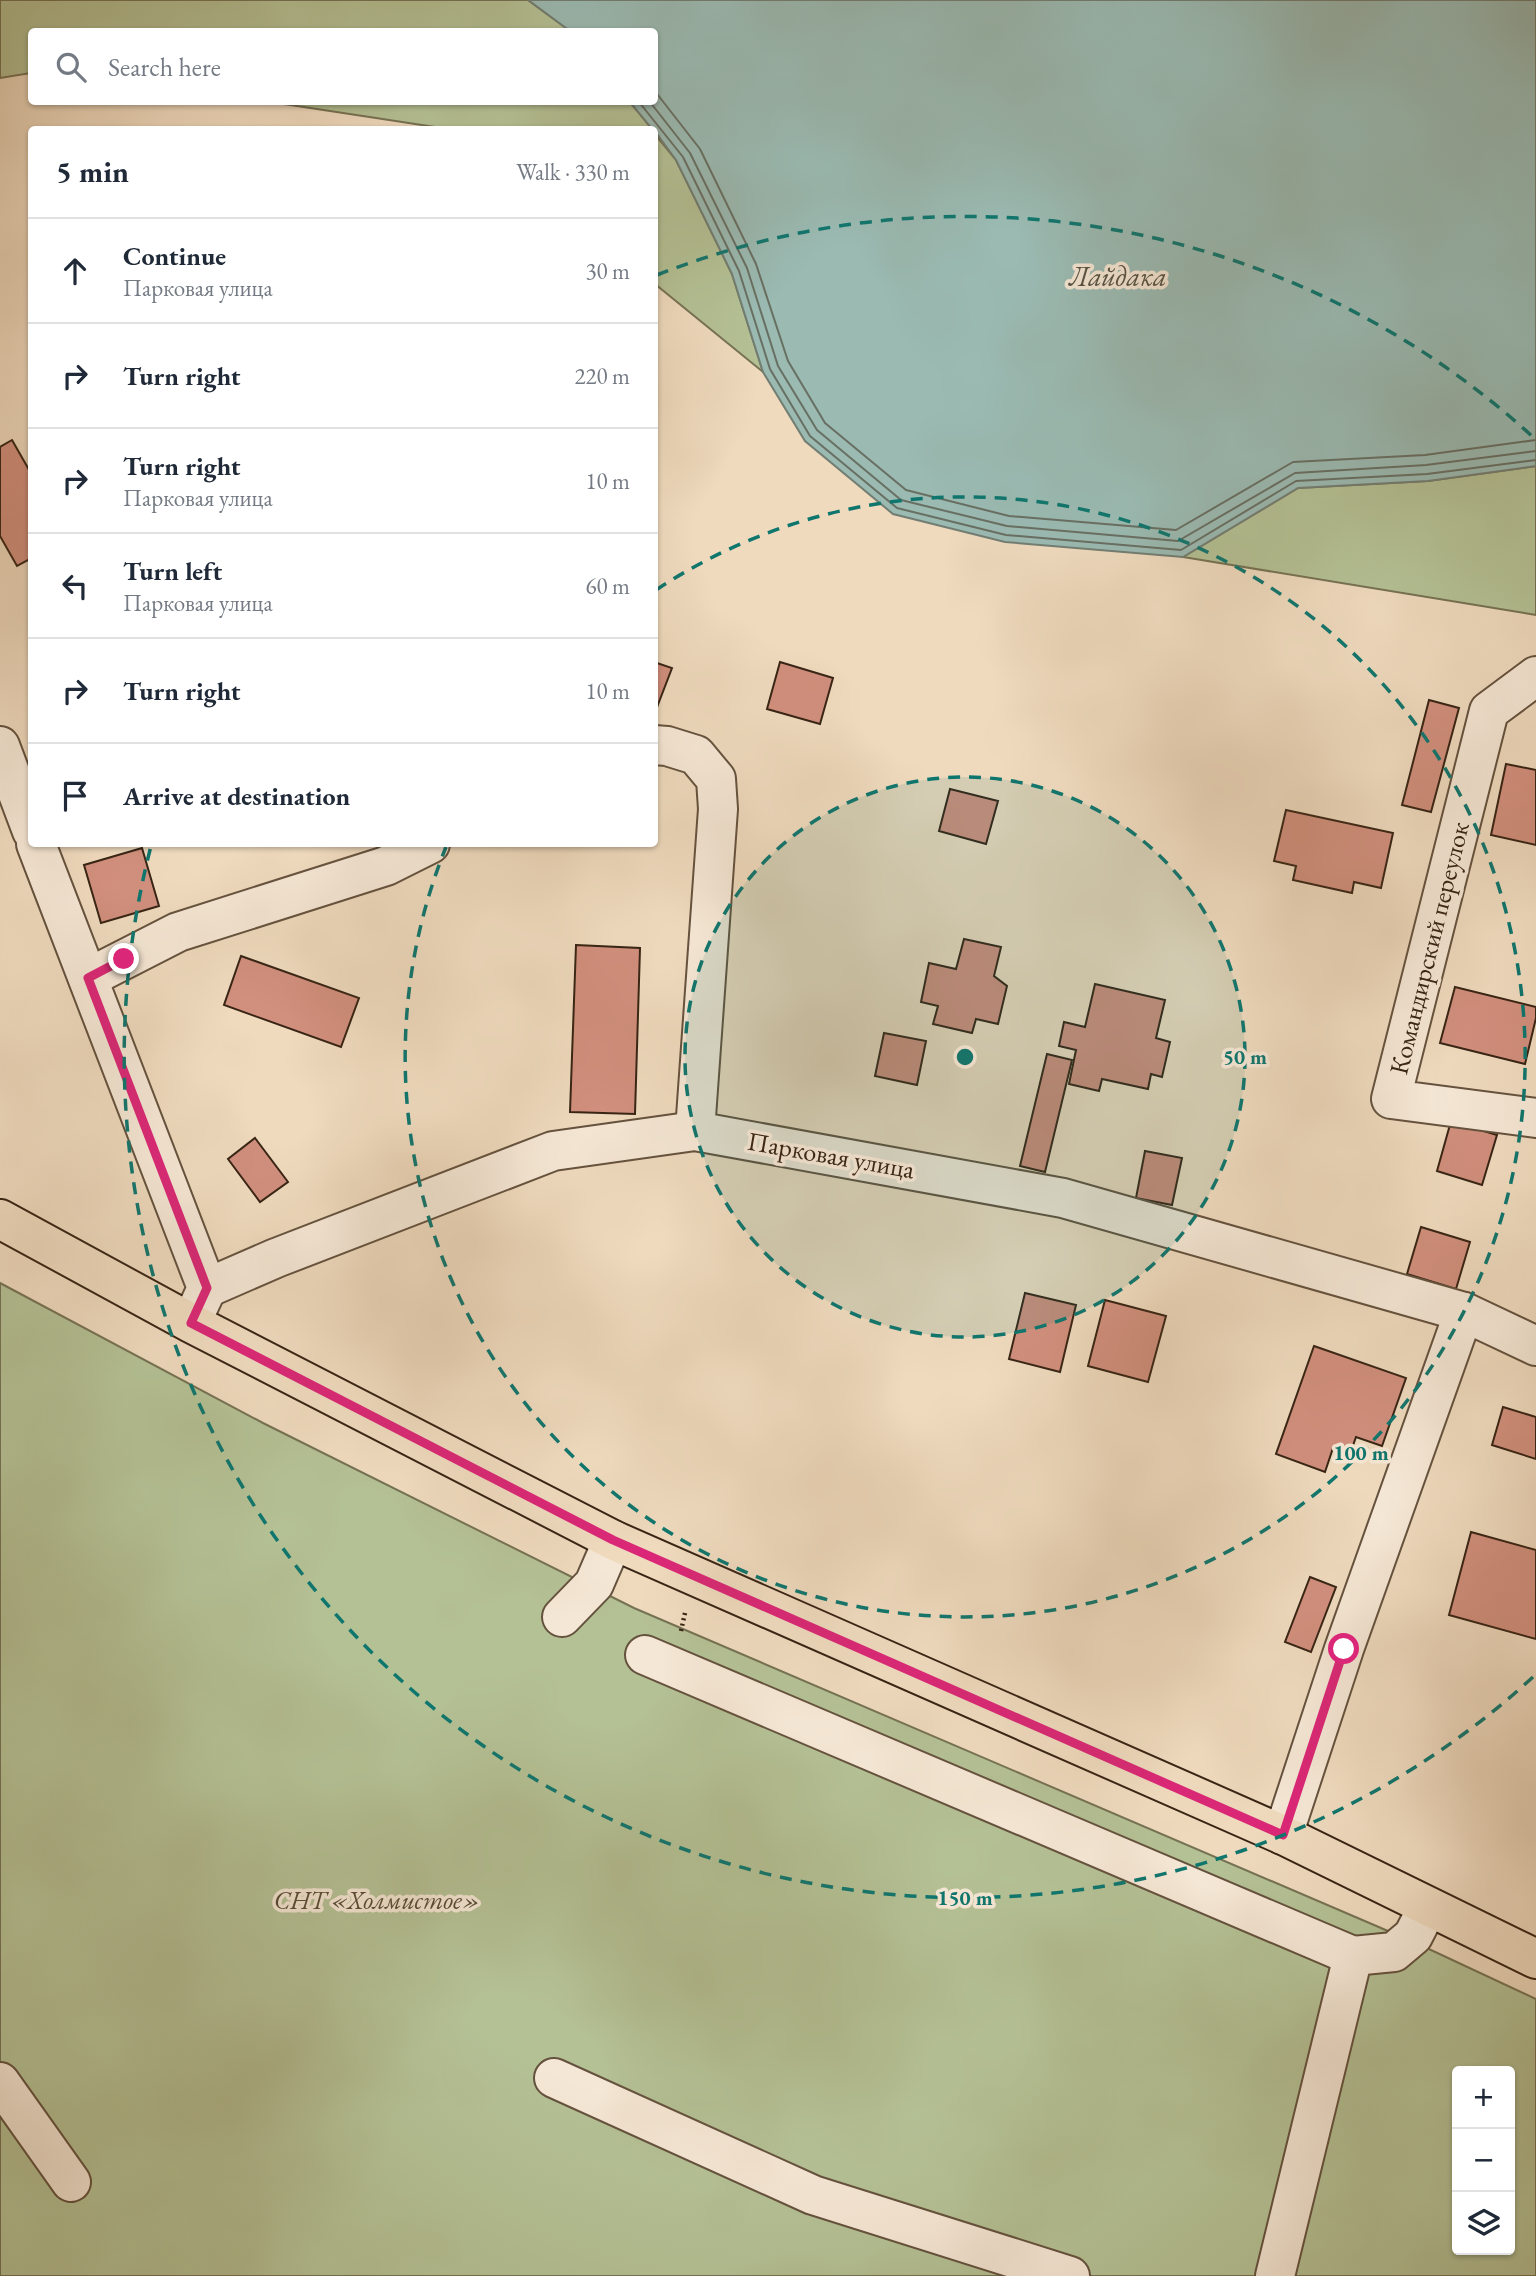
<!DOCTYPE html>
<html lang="en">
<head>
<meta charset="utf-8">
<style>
	body { margin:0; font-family:"EB Garamond",serif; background:#f2f2f3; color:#1f2937 }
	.controls { position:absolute; right:21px; bottom:21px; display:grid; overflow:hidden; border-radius:7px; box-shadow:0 2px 5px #0004 }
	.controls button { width:63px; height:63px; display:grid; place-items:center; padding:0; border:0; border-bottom:2px solid #e0e1e3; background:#fff; color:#1f2937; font:35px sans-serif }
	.stop { position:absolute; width:21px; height:21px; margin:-16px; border:5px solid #db2777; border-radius:50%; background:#fff }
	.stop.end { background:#db2777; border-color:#fff; box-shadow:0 2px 7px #0008 }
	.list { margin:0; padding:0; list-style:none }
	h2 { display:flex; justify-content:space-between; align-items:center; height:91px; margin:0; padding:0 28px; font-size:30px }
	h2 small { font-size:23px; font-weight:400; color:#747a83 }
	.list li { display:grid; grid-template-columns:46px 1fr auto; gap:21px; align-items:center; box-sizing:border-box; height:105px; padding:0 28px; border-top:2px solid #e0e1e3 }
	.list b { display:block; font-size:26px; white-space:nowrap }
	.list p { margin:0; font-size:23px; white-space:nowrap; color:#747a83 }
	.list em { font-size:23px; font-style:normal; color:#747a83 }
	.icon { flex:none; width:38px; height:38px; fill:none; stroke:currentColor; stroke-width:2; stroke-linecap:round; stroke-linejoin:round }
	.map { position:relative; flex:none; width:1536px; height:2276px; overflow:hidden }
	.search { position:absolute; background:#fff; box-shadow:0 2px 5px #0004; left:28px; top:28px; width:630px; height:77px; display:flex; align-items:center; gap:18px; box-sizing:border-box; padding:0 24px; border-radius:7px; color:#747a83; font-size:26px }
	.panel { position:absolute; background:#fff; box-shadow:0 2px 5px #0004; left:28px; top:126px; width:630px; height:721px; border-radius:7px }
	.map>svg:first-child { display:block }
	.green { fill:#b4c195; stroke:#767254; stroke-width:2; fill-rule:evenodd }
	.water { fill:#9abab2; stroke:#727e73; stroke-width:2 }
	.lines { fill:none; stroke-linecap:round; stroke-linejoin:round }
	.shore { stroke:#686f63; stroke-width:2 }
	.building { fill:#d18f7d; stroke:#372414; stroke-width:2 }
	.minor-casing { stroke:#65523e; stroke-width:42 }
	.major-casing { stroke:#372414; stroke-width:42 }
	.path { stroke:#372414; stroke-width:4.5; stroke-dasharray:2 3.5; stroke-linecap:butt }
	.minor { stroke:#f5e7d5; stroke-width:38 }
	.major { stroke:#efdabe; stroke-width:38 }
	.route { stroke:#db2777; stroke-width:9 }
	.ring { fill:none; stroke:#0f766e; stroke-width:3.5; stroke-dasharray:12 9 }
	.labels { text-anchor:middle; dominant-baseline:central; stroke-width:7; stroke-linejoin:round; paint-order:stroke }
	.street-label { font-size:26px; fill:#372414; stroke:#f5e7d5 }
	.park-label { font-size:26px; font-style:italic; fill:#564b34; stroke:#f5e7d5 }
	.water-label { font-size:28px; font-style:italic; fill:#555143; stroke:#f5e7d5 }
	.centre { fill:#0f766e; stroke:#f5e7d5; stroke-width:3.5 }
	.ring-label { font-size:21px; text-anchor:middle; font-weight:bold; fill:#0f766e; stroke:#f5e7d5; stroke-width:7; stroke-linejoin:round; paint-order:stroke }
</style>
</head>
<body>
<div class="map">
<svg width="1536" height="2276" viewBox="0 0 1536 2276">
	<rect width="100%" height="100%" fill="#efdabe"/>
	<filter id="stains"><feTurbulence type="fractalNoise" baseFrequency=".00286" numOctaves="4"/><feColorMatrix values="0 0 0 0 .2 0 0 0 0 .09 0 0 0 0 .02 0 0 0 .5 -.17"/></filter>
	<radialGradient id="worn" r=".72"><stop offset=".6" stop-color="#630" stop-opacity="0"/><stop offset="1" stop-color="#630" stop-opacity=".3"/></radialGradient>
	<!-- green -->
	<g class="green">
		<path d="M 0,0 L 528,0 L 570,31 L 32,32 L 31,73 L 0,78 Z"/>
		<path d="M 271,102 L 630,102 L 652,129 L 448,129 Z"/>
		<path d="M 654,133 L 676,160 L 732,274 L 763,372 L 655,284 Z"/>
		<path d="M 1536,466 L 1536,615 L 1183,557 L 1298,488 L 1428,481 Z"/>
		<path d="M 0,1283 L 263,1423 L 634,1608 L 1416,1943 L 1536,1999 L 1536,2276 L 0,2276 ZM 1457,2071 L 1510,2071 L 1510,2250 L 1457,2250 Z"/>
	</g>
	<!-- water -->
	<path class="water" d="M 528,0 L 1536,0 L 1536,466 L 1428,481 L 1298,488 L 1183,557 L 1005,542 L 893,514 L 805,441 L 763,372 L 732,274 L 676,160 L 654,130 L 652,129 L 630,102 L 654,102 L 654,32 L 570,31 Z"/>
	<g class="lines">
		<!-- shore -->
		<g class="shore">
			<path d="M 654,90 L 700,149 L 756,264 L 788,361 L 825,423 L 906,490 L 1009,516 L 1176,530 L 1293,462 L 1425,455 L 1536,440"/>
			<path d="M 639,102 L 683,157 L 739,271 L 770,369 L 810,436 L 897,508 L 1006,535 L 1181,550 L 1296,481 L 1427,474 L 1536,460"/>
			<path d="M 650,102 L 690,153 L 747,268 L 778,366 L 817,430 L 901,500 L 1007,526 L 1178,541 L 1295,473 L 1426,465 L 1536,451"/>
		</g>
	</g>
	<!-- building -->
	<g class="building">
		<path d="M 12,440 L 32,475 L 32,558 L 17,566 L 0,536 L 0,447 Z"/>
		<path d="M 654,662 L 672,668 L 654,715 Z"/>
		<path d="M 780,662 L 833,678 L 820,724 L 767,709 Z"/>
		<path d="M 1429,700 L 1459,708 L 1431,812 L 1402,805 Z"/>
		<path d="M 1506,764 L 1536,770 L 1536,845 L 1491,835 Z"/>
		<path d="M 950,789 L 998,801 L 986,844 L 939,831 Z"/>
		<path d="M 1286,810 L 1393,833 L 1381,888 L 1354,882 L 1352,893 L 1293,880 L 1296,866 L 1274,861 Z"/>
		<path d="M 142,848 L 159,906 L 101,923 L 84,865 Z"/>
		<path d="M 964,939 L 1001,947 L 994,976 L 1007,986 L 998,1024 L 976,1019 L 972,1033 L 933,1024 L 938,1006 L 921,1002 L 929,963 L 956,969 Z"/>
		<path d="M 576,945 L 640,948 L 635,1114 L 570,1112 Z"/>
		<path d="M 241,956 L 359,998 L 341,1047 L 224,1005 Z"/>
		<path d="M 1095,984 L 1165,1000 L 1156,1038 L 1170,1042 L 1162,1077 L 1151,1074 L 1148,1089 L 1102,1079 L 1099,1091 L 1069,1084 L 1076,1050 L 1059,1046 L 1064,1022 L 1085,1027 Z"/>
		<path d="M 1455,987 L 1536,1007 L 1536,1018 L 1525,1064 L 1440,1043 Z"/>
		<path d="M 884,1033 L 926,1041 L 917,1085 L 875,1076 Z"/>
		<path d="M 1047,1054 L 1072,1060 L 1045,1172 L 1020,1166 Z"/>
		<path d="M 1451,1121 L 1497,1135 L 1482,1185 L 1437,1171 Z"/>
		<path d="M 255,1138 L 288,1182 L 260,1202 L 228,1159 Z"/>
		<path d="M 1145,1151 L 1182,1158 L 1172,1205 L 1136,1198 Z"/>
		<path d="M 1421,1227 L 1470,1242 L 1456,1289 L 1407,1274 Z"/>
		<path d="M 1025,1293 L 1076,1305 L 1060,1372 L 1009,1359 Z"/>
		<path d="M 1105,1300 L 1166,1316 L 1148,1382 L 1088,1366 Z"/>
		<path d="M 1314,1346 L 1406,1378 L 1382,1446 L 1356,1437 L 1350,1454 L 1333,1448 L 1325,1472 L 1276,1454 Z"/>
		<path d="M 1503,1407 L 1536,1417 L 1536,1459 L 1492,1445 Z"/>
		<path d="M 1471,1532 L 1536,1550 L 1536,1639 L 1449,1615 Z"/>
		<path d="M 1310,1577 L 1336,1587 L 1311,1652 L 1285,1642 Z"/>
	</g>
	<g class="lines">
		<!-- minor casing -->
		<g class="minor-casing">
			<g id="minor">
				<path d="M 1536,676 L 1489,711 L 1391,1099 L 1536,1118"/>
				<path d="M 654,745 L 667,746 L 696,755 L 716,779 L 718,809 L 695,1131"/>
				<path d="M 0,746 L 32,831"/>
				<path d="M 36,844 L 207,1288 L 196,1312"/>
				<path d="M 88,978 L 178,932 L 386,866 L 430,844"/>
				<path d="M 207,1288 L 276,1258 L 553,1151 L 695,1131 L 1063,1198 L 1464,1312 L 1344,1649 L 1283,1835"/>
				<path d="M 1464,1312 L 1536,1346"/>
				<path d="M 562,1617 L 594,1584 L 613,1540"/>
				<path d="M 645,1655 L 1353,1956"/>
				<path d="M 554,2078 L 813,2195 L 1070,2276"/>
				<path d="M 0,2082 L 71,2182"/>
				<path d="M 1275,2276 L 1353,1956 L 1394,1952 L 1413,1936 L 1428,1907"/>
			</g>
		</g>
		<!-- major casing -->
		<g class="major-casing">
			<path id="major" d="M 0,1219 L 191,1323 L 613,1540 L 1283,1835 L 1536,1959"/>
		</g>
		<!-- path -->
		<path class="path" d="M 681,1631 L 685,1613"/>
		<!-- minor -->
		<use href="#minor" class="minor"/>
		<!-- major -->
		<use href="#major" class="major"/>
	</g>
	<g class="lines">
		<!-- route -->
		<path class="route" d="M 124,959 L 88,978 L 207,1288 L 191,1323 L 613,1540 L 1283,1835 L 1344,1649"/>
	</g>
	<!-- distance rings -->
	<circle cx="965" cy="1057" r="280" fill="#0f766e" fill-opacity=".12"/>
	<g class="ring">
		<circle cx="965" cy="1057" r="280"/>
		<path d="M656 590A560 560 0 1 1 446 847"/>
		<path d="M1533 1677A841 841 0 0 1 151 846M657 275A841 841 0 0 1 1533 437"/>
	</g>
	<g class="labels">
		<!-- street labels -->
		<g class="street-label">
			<text transform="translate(1429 948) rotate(-76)">Командирский переулок</text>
			<text transform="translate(831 1155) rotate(10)">Парковая улица</text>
		</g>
		<!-- park labels -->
		<g class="park-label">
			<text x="377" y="1900">СНТ «Холмистое»</text>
		</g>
		<!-- water labels -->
		<g class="water-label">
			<text x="1118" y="276">Лайдака</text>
		</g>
	</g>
	<circle cx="965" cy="1057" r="10" class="centre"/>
	<g class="ring-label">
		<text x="1245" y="1064">50 m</text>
		<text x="1361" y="1460">100 m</text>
		<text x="965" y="1905">150 m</text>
	</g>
	<rect width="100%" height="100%" filter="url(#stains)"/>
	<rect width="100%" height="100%" fill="url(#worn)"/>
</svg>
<div class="controls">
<button>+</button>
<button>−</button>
<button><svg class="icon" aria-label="layers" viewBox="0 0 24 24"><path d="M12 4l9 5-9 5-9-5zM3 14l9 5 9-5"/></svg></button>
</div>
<div class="stop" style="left:1344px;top:1649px"></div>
<div class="stop end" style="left:124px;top:959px"></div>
<div class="search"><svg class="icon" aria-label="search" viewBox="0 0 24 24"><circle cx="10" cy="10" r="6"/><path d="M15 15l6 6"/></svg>Search here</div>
<section class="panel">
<h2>5 min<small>Walk · 330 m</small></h2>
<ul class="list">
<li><svg class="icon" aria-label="ahead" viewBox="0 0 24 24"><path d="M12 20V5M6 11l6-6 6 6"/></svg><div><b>Continue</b><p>Парковая улица</p></div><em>30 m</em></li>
<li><svg class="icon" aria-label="right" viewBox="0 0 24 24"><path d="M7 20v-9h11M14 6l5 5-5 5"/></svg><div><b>Turn right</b></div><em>220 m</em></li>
<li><svg class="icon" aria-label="right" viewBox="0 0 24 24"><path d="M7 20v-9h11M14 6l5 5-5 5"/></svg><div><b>Turn right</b><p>Парковая улица</p></div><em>10 m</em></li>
<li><svg class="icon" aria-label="left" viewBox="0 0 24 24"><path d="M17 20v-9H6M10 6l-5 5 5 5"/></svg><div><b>Turn left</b><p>Парковая улица</p></div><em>60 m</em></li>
<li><svg class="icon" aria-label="right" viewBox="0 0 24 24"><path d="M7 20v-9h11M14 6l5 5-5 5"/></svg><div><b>Turn right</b></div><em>10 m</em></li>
<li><svg class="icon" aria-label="arrive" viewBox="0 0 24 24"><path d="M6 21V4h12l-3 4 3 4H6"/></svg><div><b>Arrive at destination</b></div></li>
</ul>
</section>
</div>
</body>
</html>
